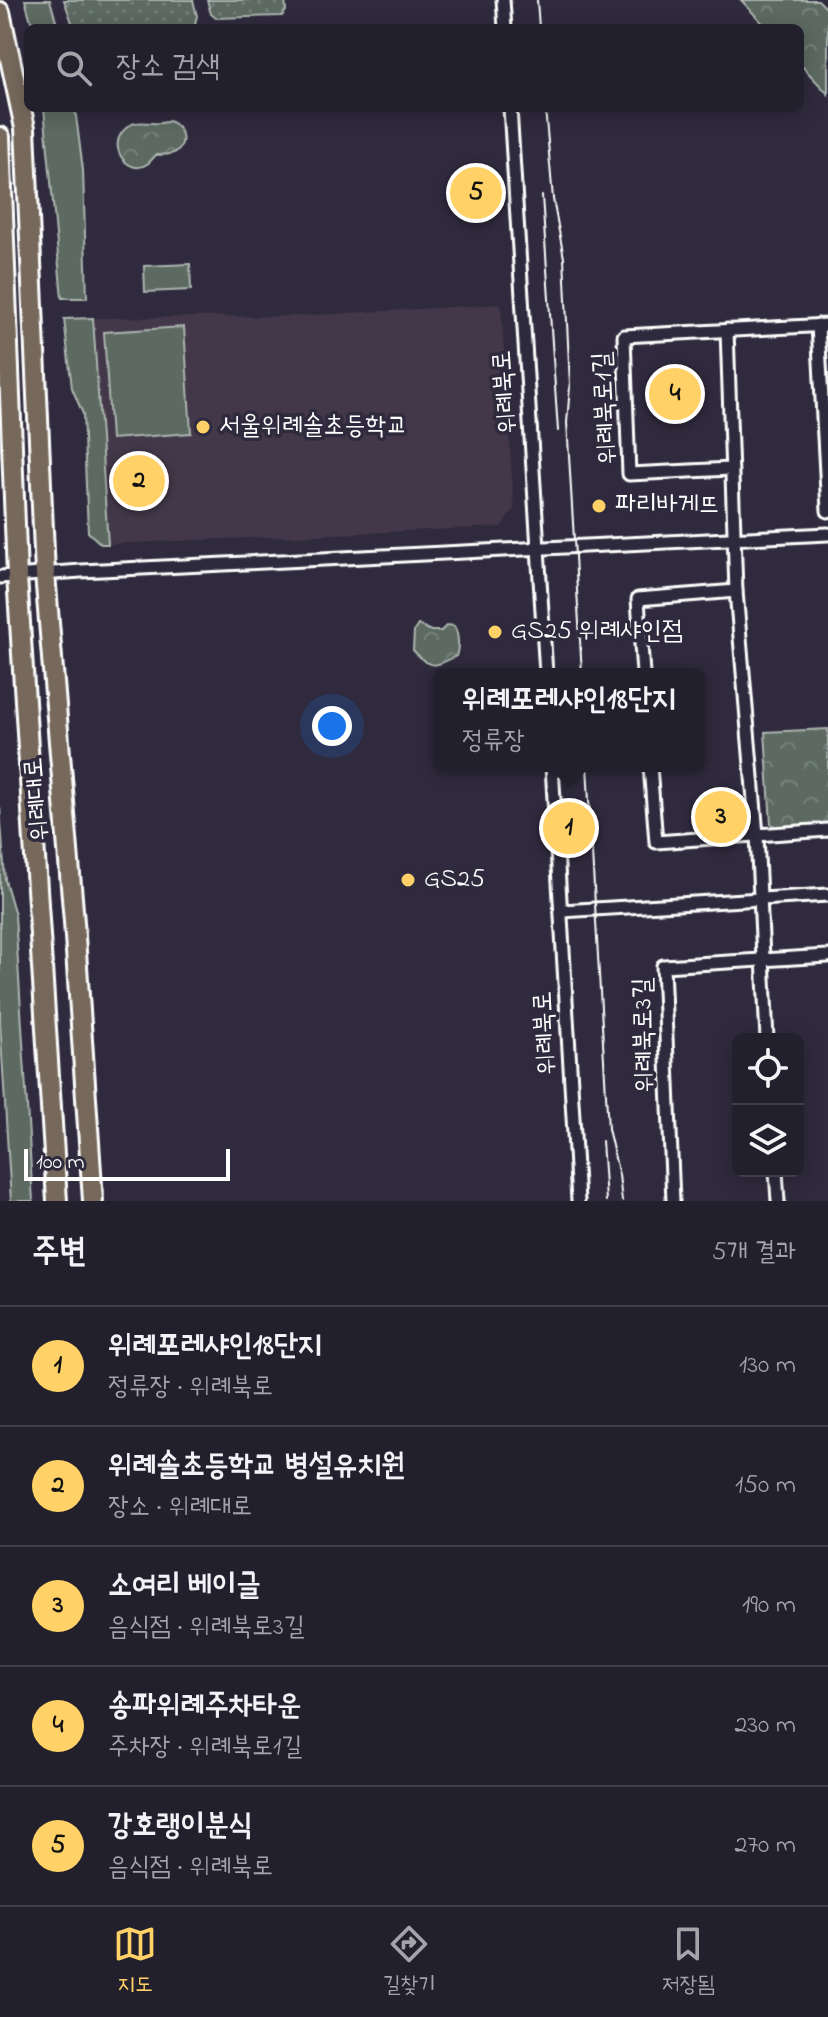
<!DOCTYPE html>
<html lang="ko">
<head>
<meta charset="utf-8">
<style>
	body { margin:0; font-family:"Indie Flower","Poor Story",sans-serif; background:#2b2836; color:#f1f3f6 }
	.controls { position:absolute; right:24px; bottom:24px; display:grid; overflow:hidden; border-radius:12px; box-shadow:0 4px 20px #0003 }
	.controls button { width:72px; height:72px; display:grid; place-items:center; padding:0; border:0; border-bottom:2px solid #403e4a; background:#23202e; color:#f1f3f6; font:40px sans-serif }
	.scale { position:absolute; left:24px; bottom:20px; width:206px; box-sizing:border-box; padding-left:8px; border:4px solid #fff; border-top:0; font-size:22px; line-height:28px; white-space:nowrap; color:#fff; -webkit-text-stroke:6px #2f2a3d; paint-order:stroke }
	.you { position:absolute; left:332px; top:726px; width:28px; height:28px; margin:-20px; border:6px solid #fff; border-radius:50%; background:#1a73e8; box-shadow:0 0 0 12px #1a73e833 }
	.badge { display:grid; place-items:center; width:52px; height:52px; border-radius:50%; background:#ffd166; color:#111; font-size:26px; font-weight:700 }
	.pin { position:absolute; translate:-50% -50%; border:4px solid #fff; box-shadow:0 2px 8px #0006 }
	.popup { position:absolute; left:433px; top:668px; width:272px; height:104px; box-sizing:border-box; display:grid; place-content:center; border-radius:12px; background:#23202e; filter:drop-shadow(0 2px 6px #0005); font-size:26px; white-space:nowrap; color:#a3a3aa }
	.popup b { font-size:30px; color:#f1f3f6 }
	.popup::after { content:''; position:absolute; left:50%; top:100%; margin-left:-16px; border:16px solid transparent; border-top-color:#23202e }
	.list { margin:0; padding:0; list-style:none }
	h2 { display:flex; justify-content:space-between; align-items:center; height:104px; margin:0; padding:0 32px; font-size:34px }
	h2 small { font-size:26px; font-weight:400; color:#a3a3aa }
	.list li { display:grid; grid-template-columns:52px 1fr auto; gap:24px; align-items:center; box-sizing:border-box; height:120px; padding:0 32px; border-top:2px solid #403e4a }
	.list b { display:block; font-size:30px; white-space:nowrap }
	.list p { margin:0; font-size:26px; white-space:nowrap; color:#a3a3aa }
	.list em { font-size:26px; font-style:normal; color:#a3a3aa }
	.icon { flex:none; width:44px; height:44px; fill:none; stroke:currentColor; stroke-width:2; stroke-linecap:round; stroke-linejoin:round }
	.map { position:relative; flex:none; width:828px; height:1201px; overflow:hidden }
	.search { position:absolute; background:#23202e; box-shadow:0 4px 20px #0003; left:24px; right:24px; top:24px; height:88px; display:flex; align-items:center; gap:20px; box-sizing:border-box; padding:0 28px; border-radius:12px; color:#a3a3aa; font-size:30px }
	.sheet { height:704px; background:#23202e }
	nav { display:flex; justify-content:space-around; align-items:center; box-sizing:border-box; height:112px; border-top:2px solid #403e4a; background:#23202e; font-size:22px; color:#a3a3aa }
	nav a { display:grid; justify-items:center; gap:4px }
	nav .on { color:#ffd166 }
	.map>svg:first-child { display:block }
	.built { fill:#433849 }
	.grass { fill:#5b6b62; stroke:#adb5b0; stroke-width:2 }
	.park { fill:url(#park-crowns); stroke:#adb5b0; stroke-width:2 }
	.garden { fill:url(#garden-dots); stroke:#adb5b0; stroke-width:2 }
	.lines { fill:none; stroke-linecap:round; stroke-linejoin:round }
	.minor-casing { stroke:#fff; stroke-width:17 }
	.primary-casing { stroke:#fff; stroke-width:24 }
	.minor { stroke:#2f2a3d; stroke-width:11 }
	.primary { stroke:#76695c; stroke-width:18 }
	.tram { stroke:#fff; stroke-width:2 }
	.poi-dot { fill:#ffd166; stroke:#2f2a3d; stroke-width:3 }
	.labels { text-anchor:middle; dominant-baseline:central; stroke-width:7; stroke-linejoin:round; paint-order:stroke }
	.street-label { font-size:26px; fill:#fff; stroke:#2f2a3d }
	.poi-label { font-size:26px; fill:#fff; stroke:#2f2a3d; text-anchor:start }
</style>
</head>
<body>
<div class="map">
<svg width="828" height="1201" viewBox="0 0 828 1201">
	<defs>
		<pattern id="park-crowns" width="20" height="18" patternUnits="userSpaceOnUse" patternTransform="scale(2)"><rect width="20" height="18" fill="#5b6b62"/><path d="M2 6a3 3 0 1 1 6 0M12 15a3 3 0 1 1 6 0" fill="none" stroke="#74817a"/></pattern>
		<pattern id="garden-dots" width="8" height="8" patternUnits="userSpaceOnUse" patternTransform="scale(2)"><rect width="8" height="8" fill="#5b6b62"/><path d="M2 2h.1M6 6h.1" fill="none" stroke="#74817a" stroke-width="1.8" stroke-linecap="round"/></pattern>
	</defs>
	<rect width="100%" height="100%" fill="#2f2a3d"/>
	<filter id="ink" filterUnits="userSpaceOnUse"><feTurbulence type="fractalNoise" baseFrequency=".0125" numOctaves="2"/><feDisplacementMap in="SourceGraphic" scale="16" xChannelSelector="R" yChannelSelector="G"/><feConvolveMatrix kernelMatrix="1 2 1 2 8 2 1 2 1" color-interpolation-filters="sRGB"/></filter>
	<g filter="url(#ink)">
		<!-- built -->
		<path class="built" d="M 501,304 L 514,509 L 501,527 L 108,544 L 93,318 L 300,316 Z"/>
		<!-- grass -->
		<g class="grass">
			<path d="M 25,0 L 50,0 L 58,28 L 33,28 Z"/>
			<path d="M 44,108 L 75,108 L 83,170 L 87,298 L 62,298 Z"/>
			<path d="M 190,264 L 191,290 L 145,292 L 144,266 Z"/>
			<path d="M 93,318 L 108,544 L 101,544 L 88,532 L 83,414 L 72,388 L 64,319 Z"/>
			<path d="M 184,327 L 191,433 L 111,439 L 104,332 Z"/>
			<path d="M 0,807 L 5,880 L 15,915 L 33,1201 L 11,1201 L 0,1022 Z"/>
		</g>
		<!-- park -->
		<g class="park">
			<path d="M 741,0 L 818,0 L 828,10 L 828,94 L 800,64 L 800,28 L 767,28 Z"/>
			<path d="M 169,121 C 181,126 188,141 177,151 C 172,156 162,154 156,155 C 153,158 150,162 147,164 C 129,178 100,142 132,124 C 142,119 155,127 169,121 Z"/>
			<path d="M 418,625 L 431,631 L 441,631 L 447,625 L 454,626 C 459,634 459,648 456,656 C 434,667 430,670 413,650 L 414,631 Z"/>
			<path d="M 828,729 L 828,826 L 780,829 L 771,824 L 765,732 Z"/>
		</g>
		<!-- garden -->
		<g class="garden">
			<path d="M 64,0 L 193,0 L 197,16 L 194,28 L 74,28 Z"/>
			<path d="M 207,0 L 285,0 L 286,11 L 282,16 L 216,18 L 211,14 Z"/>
		</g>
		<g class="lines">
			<!-- minor casing -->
			<g class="minor-casing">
				<g id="minor">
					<path d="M 503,0 L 505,28"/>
					<path d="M 510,108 L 546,674"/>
					<path d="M 818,325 L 828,511"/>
					<path d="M 727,330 L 736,591 L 757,835 L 767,1039"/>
					<path d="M 731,469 L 629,474 L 624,336 L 828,325"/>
					<path d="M 0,577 L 81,571 L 828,534"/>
					<path d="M 643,674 L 638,599 L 736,591"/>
					<path d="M 552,766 L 578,1201"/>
					<path d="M 650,766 L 656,842 L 828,830"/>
					<path d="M 561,911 L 828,895"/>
					<path d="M 776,1171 L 778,1201"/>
					<path d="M 673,1201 L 663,966 L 828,956"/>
				</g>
			</g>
			<!-- primary casing -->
			<g class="primary-casing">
				<g id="primary">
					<path d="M 0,12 L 25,128 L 45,574 L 74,922 L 93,1201"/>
					<path d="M 0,137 L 17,576 L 57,1201"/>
				</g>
			</g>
			<!-- minor -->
			<use href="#minor" class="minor"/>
			<!-- primary -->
			<use href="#primary" class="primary"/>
			<!-- tram -->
			<g class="tram">
				<path d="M 537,0 L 539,28"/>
				<path d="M 545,108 L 553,199 L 564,258 L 570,386 L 567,423 L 568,439 L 582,674"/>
				<path d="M 542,196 L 558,431"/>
				<path d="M 587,766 L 608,1129 L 619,1175 L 622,1201"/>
				<path d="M 602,1141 L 606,1201"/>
			</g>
		</g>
	</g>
	<!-- markers -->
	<g class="poi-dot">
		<circle cx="203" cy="427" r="8"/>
		<circle cx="599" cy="506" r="8"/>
		<circle cx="495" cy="632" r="8"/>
		<circle cx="408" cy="880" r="8"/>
	</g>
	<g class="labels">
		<!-- street labels -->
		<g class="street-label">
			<text transform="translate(506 392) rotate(-94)">위례북로</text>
			<text transform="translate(606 408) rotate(-93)">위례북로1길</text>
			<text transform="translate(38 799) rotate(-95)">위례대로</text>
			<text transform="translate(546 1033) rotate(-93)">위례북로</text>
			<text transform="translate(645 1035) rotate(-91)">위례북로3길</text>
		</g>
		<!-- poi labels -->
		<g class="poi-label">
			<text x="219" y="427">서울위례솔초등학교</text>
			<text x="615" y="506">파리바게뜨</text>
			<text x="511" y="632">GS25 위례샤인점</text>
			<text x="424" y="880">GS25</text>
		</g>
	</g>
</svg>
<div class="controls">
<button><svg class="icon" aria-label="locate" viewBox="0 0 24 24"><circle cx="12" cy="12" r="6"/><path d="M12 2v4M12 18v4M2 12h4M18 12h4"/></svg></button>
<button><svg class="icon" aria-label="layers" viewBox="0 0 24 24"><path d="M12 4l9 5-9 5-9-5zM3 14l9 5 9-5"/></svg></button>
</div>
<div class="scale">100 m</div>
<div class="you"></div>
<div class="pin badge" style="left:569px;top:828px">1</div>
<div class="popup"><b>위례포레샤인18단지</b>정류장</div>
<div class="pin badge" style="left:139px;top:481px">2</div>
<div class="pin badge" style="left:721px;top:817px">3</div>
<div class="pin badge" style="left:675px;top:394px">4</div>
<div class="pin badge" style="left:476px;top:193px">5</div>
<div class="search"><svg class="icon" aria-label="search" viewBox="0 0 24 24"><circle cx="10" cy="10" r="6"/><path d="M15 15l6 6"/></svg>장소 검색</div>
</div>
<section class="sheet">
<h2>주변<small>5개 결과</small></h2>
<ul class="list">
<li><span class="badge">1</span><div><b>위례포레샤인18단지</b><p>정류장 · 위례북로</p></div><em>130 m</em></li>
<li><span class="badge">2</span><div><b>위례솔초등학교 병설유치원</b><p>장소 · 위례대로</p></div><em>150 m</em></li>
<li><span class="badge">3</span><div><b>소여리 베이글</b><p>음식점 · 위례북로3길</p></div><em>190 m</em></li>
<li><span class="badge">4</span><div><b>송파위례주차타운</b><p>주차장 · 위례북로1길</p></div><em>230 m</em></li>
<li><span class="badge">5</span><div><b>강호랭이분식</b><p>음식점 · 위례북로</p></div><em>270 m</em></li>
</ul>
</section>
<nav>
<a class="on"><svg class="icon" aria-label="map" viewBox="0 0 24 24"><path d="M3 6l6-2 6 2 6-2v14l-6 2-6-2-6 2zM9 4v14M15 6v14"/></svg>지도</a>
<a><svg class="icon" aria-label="directions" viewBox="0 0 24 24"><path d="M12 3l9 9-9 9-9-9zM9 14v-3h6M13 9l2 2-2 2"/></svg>길찾기</a>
<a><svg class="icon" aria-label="saved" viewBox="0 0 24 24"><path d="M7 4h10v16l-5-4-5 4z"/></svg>저장됨</a>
</nav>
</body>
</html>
